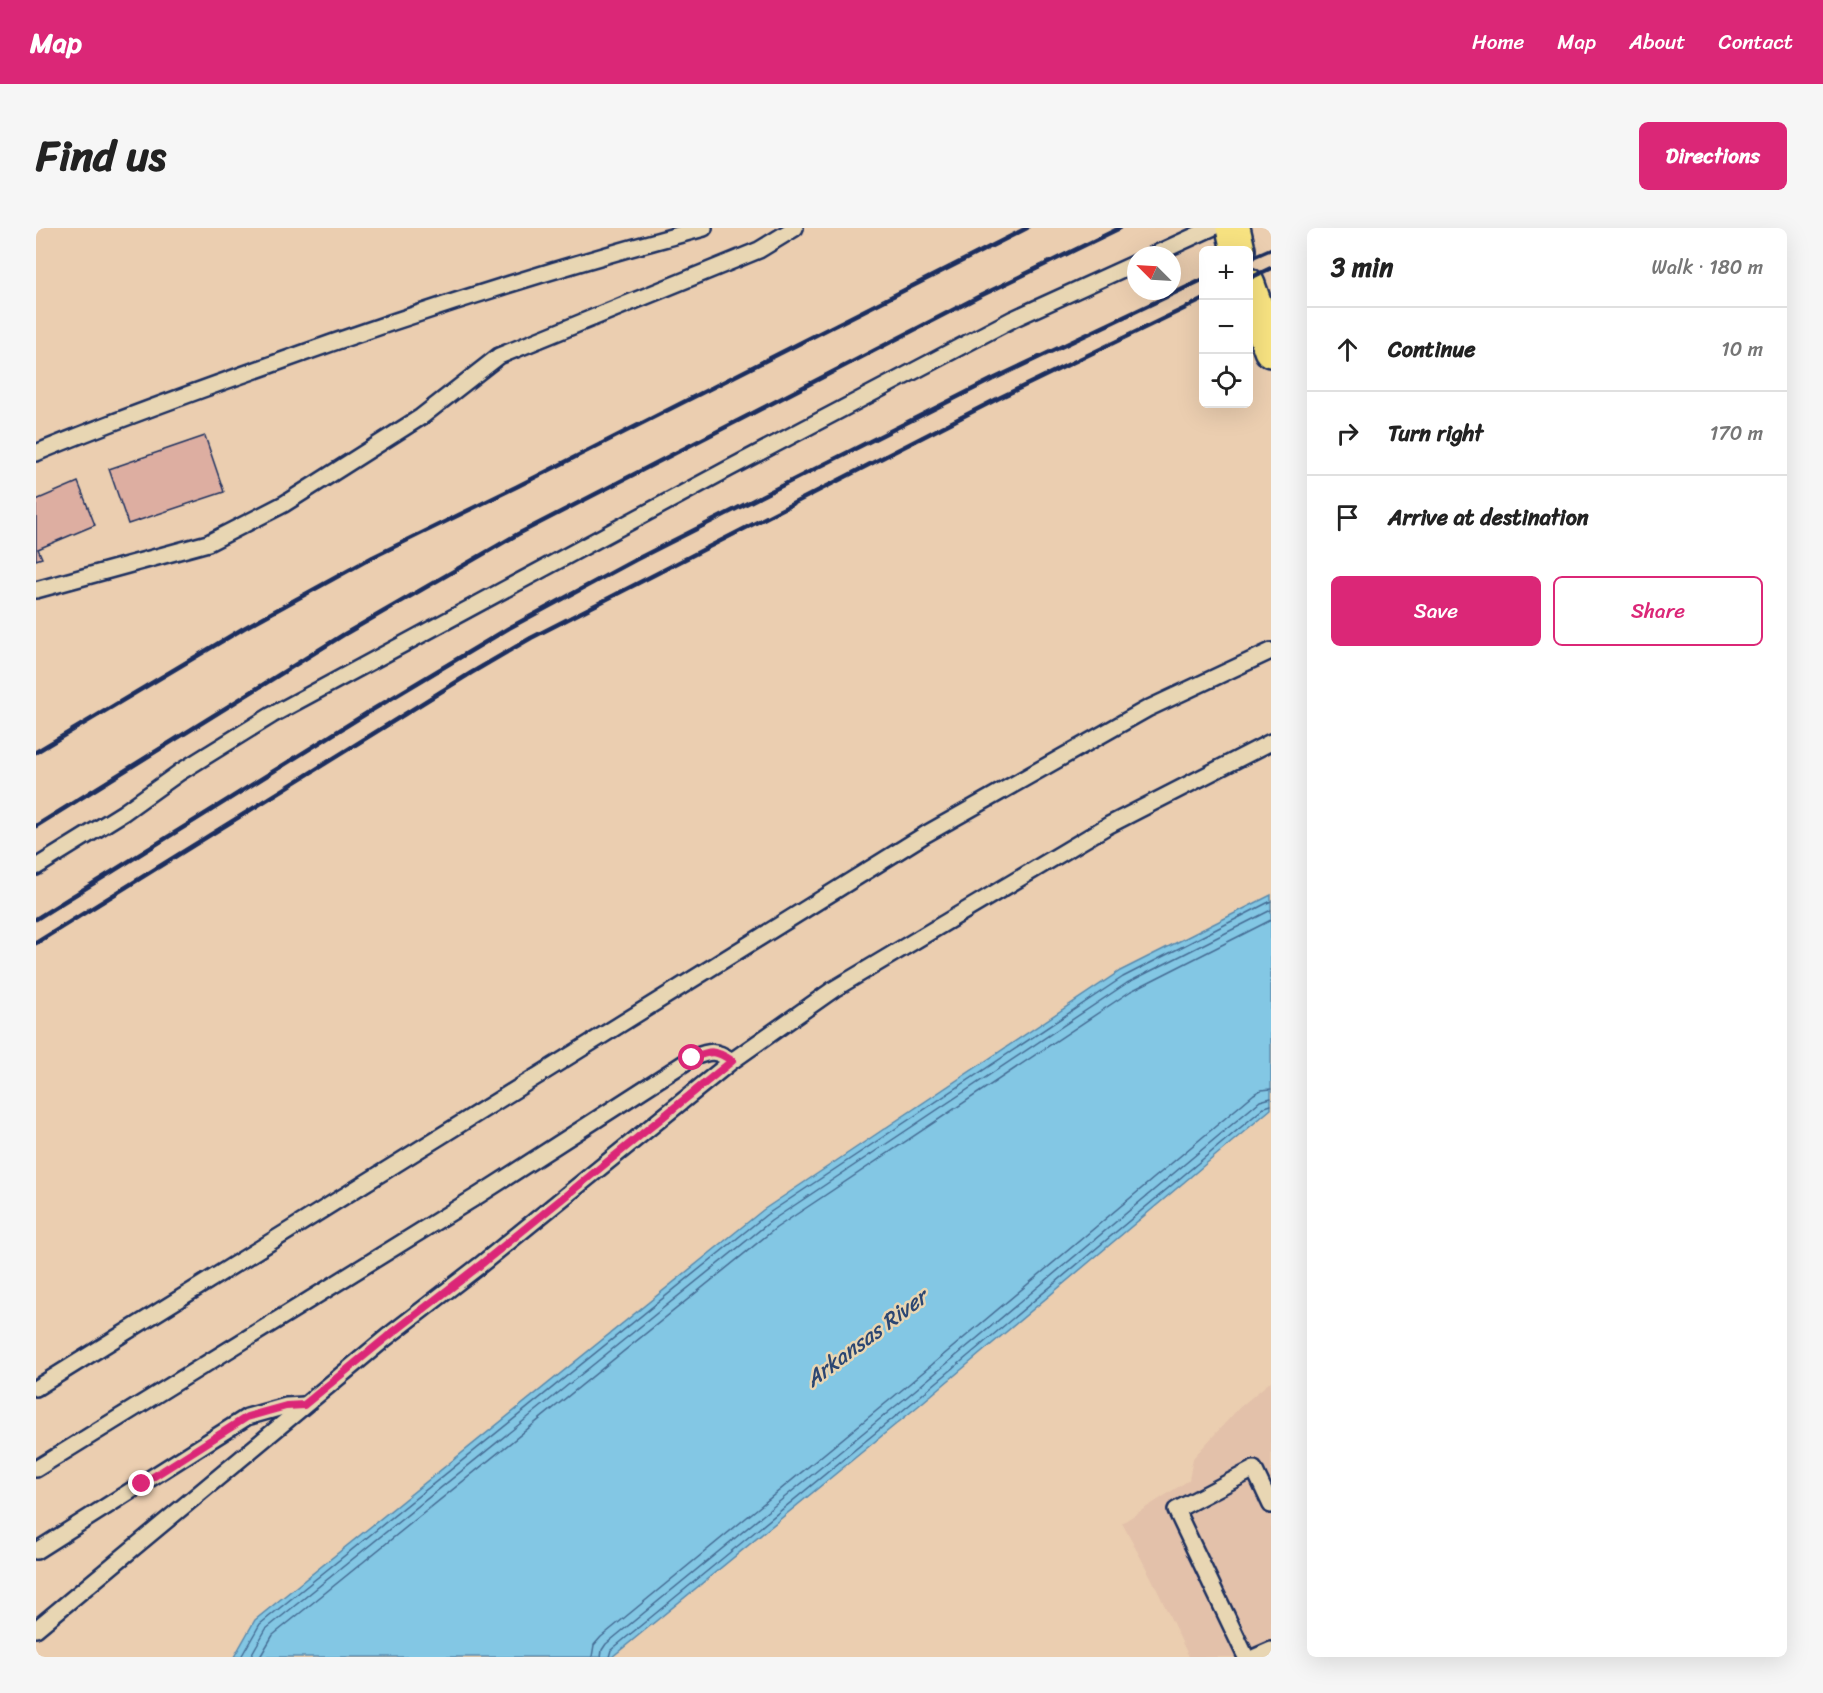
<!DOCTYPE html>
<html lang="en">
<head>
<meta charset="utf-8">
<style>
	body { margin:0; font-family:Sriracha,sans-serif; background:#f6f6f6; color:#222 }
	.controls { position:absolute; right:18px; top:18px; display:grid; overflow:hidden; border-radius:9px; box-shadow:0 6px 24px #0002 }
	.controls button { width:54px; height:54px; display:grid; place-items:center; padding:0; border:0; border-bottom:2px solid #e0e0e0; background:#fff; color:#222; font:30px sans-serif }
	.compass { position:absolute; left:1091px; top:18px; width:54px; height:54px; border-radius:50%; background:#fff; box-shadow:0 6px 24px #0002; rotate:294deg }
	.stop { position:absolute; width:18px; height:18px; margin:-14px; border:4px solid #db2777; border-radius:50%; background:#fff }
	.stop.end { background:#db2777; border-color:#fff; box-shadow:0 2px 6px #0008 }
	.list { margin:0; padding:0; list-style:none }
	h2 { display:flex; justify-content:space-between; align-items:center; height:78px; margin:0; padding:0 24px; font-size:26px }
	h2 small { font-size:20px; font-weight:400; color:#767676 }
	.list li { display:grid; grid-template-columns:39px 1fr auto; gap:18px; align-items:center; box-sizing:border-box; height:84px; padding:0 24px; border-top:2px solid #e0e0e0 }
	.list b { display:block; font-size:22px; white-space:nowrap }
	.list em { font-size:20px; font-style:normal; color:#767676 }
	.actions { display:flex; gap:12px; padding:18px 24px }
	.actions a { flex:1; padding:14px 0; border:2px solid #db2777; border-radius:9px; text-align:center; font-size:21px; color:#db2777 }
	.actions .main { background:#db2777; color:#fff }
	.icon { flex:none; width:33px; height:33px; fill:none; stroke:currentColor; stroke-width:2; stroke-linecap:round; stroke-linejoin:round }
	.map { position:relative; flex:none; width:1235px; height:1429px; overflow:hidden; border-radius:9px }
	header { display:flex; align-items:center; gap:36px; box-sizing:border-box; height:84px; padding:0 30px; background:#db2777; color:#fff }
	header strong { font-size:28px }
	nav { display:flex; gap:33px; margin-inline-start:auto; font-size:21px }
	.intro { display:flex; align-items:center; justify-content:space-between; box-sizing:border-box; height:144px; padding:0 36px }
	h1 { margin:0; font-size:42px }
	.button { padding:15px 27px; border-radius:9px; background:#db2777; color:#fff; font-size:21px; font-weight:700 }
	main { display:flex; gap:36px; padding:0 36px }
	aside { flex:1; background:#fff; border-radius:9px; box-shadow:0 6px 24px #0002 }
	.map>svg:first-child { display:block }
	.built { fill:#e3c1aa }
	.water { fill:#83c7e4; stroke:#598aae; stroke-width:1.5 }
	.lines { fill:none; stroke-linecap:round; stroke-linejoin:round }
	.shore { stroke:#456c94; stroke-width:1.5 }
	.building { fill:#ddaea1; stroke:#1b2f5e; stroke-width:1.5 }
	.service-casing { stroke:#1b2f5e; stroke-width:20 }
	.primary-casing { stroke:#1b2f5e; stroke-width:38 }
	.service { stroke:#e8d6b3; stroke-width:15 }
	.primary { stroke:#f7e281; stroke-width:33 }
	.rail { stroke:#1b2f5e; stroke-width:4.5 }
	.route { stroke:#db2777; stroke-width:8 }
	.labels { text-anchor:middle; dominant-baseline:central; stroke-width:5; stroke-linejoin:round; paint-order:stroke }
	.water-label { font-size:22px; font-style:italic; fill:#2b4672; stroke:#e8d6b3 }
</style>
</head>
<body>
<header>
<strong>Map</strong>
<nav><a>Home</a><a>Map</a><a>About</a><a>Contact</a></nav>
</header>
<div class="intro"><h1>Find us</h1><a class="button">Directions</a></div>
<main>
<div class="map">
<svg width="1235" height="1429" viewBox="0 0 1235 1429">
	<rect width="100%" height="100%" fill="#ebceb0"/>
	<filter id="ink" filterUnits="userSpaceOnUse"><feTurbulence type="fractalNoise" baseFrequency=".0167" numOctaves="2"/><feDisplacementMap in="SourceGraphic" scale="12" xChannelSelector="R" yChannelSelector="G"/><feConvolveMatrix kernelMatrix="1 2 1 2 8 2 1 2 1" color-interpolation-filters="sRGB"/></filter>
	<g filter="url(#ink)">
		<!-- built -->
		<path class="built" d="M 1235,1153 L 1235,1429 L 1153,1429 L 1115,1349 L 1086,1295 L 1153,1252 L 1157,1230 L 1203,1180 Z"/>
		<!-- water -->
		<path class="water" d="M 1235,667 L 1235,881 L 881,1179 L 576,1429 L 198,1429 L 219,1392 L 727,982 L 1084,743 Z"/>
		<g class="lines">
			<!-- shore -->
			<g class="shore">
				<path d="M 205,1429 L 224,1396 L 730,987 L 1087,749 L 1235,673"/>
				<path d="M 214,1429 L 230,1401 L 735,993 L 1091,755 L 1235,682"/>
				<path d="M 224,1429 L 237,1407 L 740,1000 L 1095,763 L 1235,692"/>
				<path d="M 556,1429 L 558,1417 L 565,1409 L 867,1161 L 1218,866 L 1225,862 L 1235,861"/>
				<path d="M 565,1429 L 566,1422 L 570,1416 L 872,1168 L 1224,873 L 1235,870"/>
				<path d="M 573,1429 L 575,1422 L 877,1174 L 1229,879 L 1235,877"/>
			</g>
		</g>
		<!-- building -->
		<g class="building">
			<path d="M 169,208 L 188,264 L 92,296 L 73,241 Z"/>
			<path d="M 42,254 L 59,297 L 2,321 L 6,330 L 0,332 L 0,272 Z"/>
		</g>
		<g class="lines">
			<!-- service casing -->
			<g class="service-casing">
				<g id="service">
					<path d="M 1117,27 L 1176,0"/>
					<path d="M 0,225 C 77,193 155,165 234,137 C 377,85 521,39 668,0"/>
					<path d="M 0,362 L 172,315 L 248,276 L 385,189 L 463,128 L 723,22 L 759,0"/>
					<path d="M 0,639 L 87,585 L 144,544 L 236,487 L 692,241 L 977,91 L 1100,35"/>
					<path d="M 0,1160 L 890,606 L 1111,481 L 1235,423"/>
					<path d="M 0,1241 L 443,967 L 656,830 C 674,823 679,821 696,833"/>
					<path d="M 0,1323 L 211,1189 L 250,1178 L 268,1177"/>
					<path d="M 0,1401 L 351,1109 L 443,1038 L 696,833 L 798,761 L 1073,597 L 1235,514"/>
					<path d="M 1210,1429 L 1140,1282 L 1218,1241 L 1235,1277"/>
					<path d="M 1219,1429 L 1235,1422"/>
				</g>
			</g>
			<!-- primary casing -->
			<g class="primary-casing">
				<g id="primary">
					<path d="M 1197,0 L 1202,22"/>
					<path d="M 1212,57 L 1235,122"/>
				</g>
			</g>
			<!-- service -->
			<use href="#service" class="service"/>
			<!-- primary -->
			<use href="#primary" class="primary"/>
			<!-- rail -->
			<g class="rail">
				<path d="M 1212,31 L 1235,21"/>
				<path d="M 1212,51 L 1235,40"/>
				<path d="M 0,524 L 208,400 L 337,329 L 480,259 L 991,0"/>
				<path d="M 0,598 L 307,407 L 482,306 L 944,68 L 1084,0"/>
				<path d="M 0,691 L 336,482 L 473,400 L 599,332 L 955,152 L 1168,51"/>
				<path d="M 0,715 L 435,445 L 495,410 L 965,169 L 1168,71"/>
			</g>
		</g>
	</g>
	<g class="lines" filter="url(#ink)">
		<!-- route -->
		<path class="route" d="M 106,1256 L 211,1189 L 250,1178 L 268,1177 L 351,1109 L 443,1038 L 696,833 C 679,821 674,823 656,830"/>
	</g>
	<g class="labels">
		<!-- water labels -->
		<g class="water-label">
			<text transform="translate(830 1110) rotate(-37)">Arkansas River</text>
		</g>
	</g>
</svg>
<div class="controls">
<button>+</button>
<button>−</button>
<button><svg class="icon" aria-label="locate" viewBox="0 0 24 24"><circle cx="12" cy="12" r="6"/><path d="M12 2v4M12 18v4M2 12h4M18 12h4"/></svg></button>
</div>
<svg class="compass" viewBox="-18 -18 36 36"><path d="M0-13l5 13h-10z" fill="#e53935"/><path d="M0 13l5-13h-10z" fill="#767676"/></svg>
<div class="stop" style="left:656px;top:830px"></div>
<div class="stop end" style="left:106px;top:1256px"></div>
</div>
<aside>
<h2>3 min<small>Walk · 180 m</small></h2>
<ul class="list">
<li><svg class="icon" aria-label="ahead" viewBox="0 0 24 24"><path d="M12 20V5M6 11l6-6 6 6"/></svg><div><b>Continue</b></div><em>10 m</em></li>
<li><svg class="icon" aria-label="right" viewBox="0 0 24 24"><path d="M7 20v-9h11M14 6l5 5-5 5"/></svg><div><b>Turn right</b></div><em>170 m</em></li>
<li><svg class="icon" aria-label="arrive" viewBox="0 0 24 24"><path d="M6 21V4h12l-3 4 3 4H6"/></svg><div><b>Arrive at destination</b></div></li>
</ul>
<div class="actions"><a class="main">Save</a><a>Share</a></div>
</aside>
</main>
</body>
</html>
